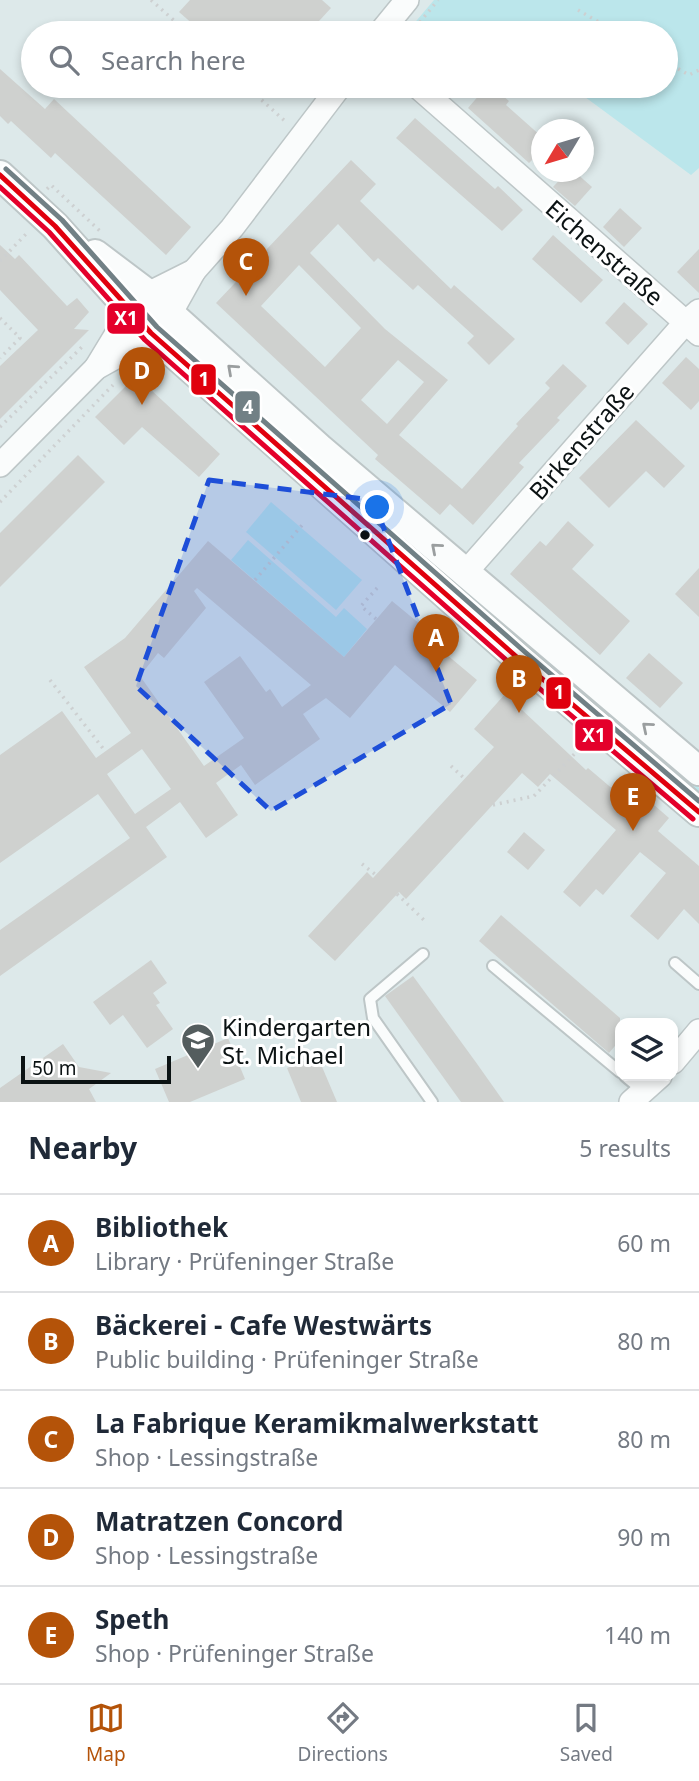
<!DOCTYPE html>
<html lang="en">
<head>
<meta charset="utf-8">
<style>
	body { margin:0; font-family:"Noto Sans",sans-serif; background:#f6f6f7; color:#1f2937 }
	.controls { position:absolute; right:21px; bottom:21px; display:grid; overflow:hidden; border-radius:14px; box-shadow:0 4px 10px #0003 }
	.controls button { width:63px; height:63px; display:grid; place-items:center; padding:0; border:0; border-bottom:2px solid #e0e1e3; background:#fff; color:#1f2937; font:35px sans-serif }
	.compass { position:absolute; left:531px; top:119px; width:63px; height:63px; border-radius:50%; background:#fff; box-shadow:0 4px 10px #0003; rotate:232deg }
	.scale { position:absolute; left:21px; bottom:18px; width:150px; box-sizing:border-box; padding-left:7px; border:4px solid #0b1213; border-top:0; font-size:19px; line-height:24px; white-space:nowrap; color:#0b1213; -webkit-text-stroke:5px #fff; paint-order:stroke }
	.you { position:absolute; left:378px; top:508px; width:24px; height:24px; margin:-18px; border:5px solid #fff; border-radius:50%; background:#1a73e8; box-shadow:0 0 0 10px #1a73e833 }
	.badge { display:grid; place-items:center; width:46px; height:46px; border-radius:50%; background:#b45309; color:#fff; font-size:23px; font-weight:700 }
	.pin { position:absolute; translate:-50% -58px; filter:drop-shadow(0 2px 4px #0008) }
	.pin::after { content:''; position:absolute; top:37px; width:24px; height:21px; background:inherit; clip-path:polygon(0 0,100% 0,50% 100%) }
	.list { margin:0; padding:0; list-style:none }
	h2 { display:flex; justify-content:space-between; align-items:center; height:91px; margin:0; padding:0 28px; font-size:30px }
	h2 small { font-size:23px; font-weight:400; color:#747a83 }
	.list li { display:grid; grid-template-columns:46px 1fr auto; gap:21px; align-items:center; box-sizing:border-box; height:98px; padding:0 28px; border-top:2px solid #e0e1e3 }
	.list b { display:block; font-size:26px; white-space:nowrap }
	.list p { margin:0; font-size:23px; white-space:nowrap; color:#747a83 }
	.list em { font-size:23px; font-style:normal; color:#747a83 }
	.icon { flex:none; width:38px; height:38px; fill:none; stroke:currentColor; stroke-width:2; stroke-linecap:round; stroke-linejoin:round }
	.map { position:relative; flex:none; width:699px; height:1102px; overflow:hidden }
	.search { position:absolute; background:#fff; box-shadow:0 4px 10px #0003; left:21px; right:21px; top:21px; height:77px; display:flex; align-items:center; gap:18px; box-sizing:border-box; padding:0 24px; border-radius:38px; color:#747a83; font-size:26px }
	.sheet { height:581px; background:#fff }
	nav { display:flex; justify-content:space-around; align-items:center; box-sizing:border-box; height:98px; border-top:2px solid #e0e1e3; background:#fff; font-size:19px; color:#747a83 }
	nav a { display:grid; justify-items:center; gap:4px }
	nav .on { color:#b45309 }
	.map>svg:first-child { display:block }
	.green { fill:#bbe6eb }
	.building { fill:#cfd1cf; fill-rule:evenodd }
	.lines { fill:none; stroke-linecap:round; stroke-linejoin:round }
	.service-casing { stroke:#bdc6c7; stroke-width:14 }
	.minor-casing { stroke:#bdc6c7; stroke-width:26 }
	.tertiary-casing { stroke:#bdc6c7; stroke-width:32 }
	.path { stroke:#cdd0d1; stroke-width:3.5; stroke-dasharray:2 5; stroke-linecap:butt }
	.service { stroke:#fafcfc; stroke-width:10 }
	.minor { stroke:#fafcfc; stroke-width:23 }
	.tertiary { stroke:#fafcfc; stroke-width:28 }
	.bus-1-casing { stroke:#fff; stroke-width:10 }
	.bus-2-casing { stroke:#fff; stroke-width:10 }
	.bus-3-casing { stroke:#fff; stroke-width:10 }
	.bus-1 { stroke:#e0000d; stroke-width:5 }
	.bus-2 { stroke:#e4002b; stroke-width:5 }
	.bus-3 { stroke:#718085; stroke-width:5 }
	.oneway { stroke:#9a9e9f }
	.marked { fill:#1d4ed8; fill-opacity:0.2; stroke:#1d4ed8; stroke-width:5; stroke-dasharray:14 9; stroke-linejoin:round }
	.bus-dot { fill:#0b1213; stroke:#fff; stroke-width:2.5 }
	.labels { text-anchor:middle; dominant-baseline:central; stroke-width:6; stroke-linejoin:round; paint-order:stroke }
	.street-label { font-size:24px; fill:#0b1213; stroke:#fff }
	.poi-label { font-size:24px; fill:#0b1213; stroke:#fff; text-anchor:start }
	.line-badge { stroke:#fff; stroke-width:2.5 }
	.badge-label { font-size:19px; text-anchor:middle; font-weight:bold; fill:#fff }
</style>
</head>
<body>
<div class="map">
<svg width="699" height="1102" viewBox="0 0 699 1102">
	<rect width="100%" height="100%" fill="#dde9ea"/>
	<!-- green -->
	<g class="green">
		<path d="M 434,0 L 699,0 L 699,168 L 691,175 L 570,86 L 666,86 L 666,33 L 406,33 Z"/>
		<path d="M 332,475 L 699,788 L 699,794 L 673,778 Z"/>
		<path d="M 271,502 L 362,580 L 336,610 L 246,532 Z"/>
		<path d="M 248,540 L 336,617 L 344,608 L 367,629 L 344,657 L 231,560 Z"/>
	</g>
	<!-- building -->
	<g class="building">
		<path d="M 190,0 L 322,0 L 331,8 L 308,33 L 203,33 L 179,12 Z"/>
		<path d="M 0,69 L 45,109 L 54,99 L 191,227 L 166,255 L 55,153 L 51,158 L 11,121 L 8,124 L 0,116 Z"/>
		<path d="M 487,86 L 491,86 L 509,101 L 506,105 L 542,137 L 542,150 L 529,163 L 468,108 Z"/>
		<path d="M 415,118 L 495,189 L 498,186 L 523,210 L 502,231 L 396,138 Z"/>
		<path d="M 351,160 L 376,184 L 360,201 L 451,289 L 454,285 L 515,339 L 489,365 L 467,343 L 474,336 L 418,285 L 413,290 L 378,258 L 374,262 L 338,224 L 310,253 L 385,329 L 448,380 L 399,435 L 462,489 L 518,426 L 516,424 L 550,388 L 545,383 L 563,364 L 587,386 L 557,418 L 560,420 L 519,463 L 524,467 L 473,525 L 450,504 L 440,515 L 375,459 L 378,455 L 216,303 ZM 299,265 L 361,328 L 325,367 L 261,306 ZM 398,360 L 424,382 L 387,424 L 361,400 Z"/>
		<path d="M 567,172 L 575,172 L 592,187 L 575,206 L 553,187 Z"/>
		<path d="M 620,208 L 642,228 L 624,247 L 603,227 Z"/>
		<path d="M 553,235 L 603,280 L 581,303 L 532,259 Z"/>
		<path d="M 0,245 L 15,259 L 19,255 L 67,306 L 77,298 L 89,312 L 74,329 L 89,330 L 0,419 L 0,366 L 38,330 L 0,290 Z"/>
		<path d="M 699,249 L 699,293 L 677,272 Z"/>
		<path d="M 624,302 L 648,324 L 628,345 L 605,323 Z"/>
		<path d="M 686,357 L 699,369 L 699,401 L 691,410 L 662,383 Z"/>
		<path d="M 136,376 L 220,454 L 199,477 L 142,427 L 124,445 L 95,417 Z"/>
		<path d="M 636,420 L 685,466 L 664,488 L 646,471 L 609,508 L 579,478 Z"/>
		<path d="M 78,455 L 105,482 L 0,587 L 0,533 Z"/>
		<path d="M 568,521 L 594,545 L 572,569 L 630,621 L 600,655 L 510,574 L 540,541 L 546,546 Z"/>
		<path d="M 208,541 L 344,657 L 392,601 L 426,629 L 422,634 L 477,680 L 450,712 L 395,665 L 350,718 L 326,698 L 303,714 L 320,739 L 255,785 L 241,765 L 216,783 L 238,815 L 206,838 L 180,802 L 146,827 L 167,857 L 0,976 L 0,930 L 130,838 L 98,794 L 0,863 L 0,755 L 62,711 L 96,758 L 131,733 L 84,667 L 125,638 ZM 197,588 L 311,685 L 282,707 L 270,689 L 266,692 L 240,656 L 204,682 L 244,738 L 204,766 L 140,676 L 158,653 L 164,658 L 206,608 L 194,591 ZM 142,749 L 171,789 L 135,814 L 107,774 Z"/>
		<path d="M 699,568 L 699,617 L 675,594 Z"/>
		<path d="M 649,653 L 683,683 L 660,708 L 626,678 Z"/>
		<path d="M 505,694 L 586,770 L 588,768 L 635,808 L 645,797 L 669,818 L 658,831 L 699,866 L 699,924 L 684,909 L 658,940 L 630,916 L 666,873 L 640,852 L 603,895 L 596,889 L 580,907 L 563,892 L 616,830 L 550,774 L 538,787 L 522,773 L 406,899 L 399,892 L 335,961 L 308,936 L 367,872 L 373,878 L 494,747 L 474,729 Z"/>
		<path d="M 524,832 L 545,850 L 528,870 L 507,852 Z"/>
		<path d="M 501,915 L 620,1018 L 620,1040 L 609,1053 L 479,941 Z"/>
		<path d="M 151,960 L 167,983 L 153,993 L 160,1003 L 156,1005 L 173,1029 L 147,1048 L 123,1015 L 110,1025 L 93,1002 Z"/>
		<path d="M 413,976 L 475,1061 L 504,1102 L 461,1102 L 385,996 Z"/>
		<path d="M 228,1038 L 245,1079 L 190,1102 L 169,1102 L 155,1069 Z"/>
		<path d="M 63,1044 L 79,1067 L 111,1073 L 89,1089 L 96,1102 L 0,1102 L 0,1088 Z"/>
		<path d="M 317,1055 L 337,1102 L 301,1102 L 287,1068 Z"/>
	</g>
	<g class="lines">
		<!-- service casing -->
		<g class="service-casing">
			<g id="service">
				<path d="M 423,954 L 370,999 L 373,1018 L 432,1102"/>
				<path d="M 675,963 L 699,984"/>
				<path d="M 493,966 L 620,1072"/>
				<path d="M 625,1076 L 643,1091"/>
			</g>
		</g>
		<!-- minor casing -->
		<g class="minor-casing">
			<g id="minor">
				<path d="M 380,33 L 407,0"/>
				<path d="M 417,86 L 699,334"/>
				<path d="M 96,368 L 130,312 L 148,294 L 194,271"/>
				<path d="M 0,465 L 96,368 L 132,348 L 170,314 L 194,271 L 232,228 L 340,86"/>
				<path d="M 465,573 L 686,322 L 699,311"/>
				<path d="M 673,1062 L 699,1031"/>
				<path d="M 631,1102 L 660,1076"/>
			</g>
		</g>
		<!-- tertiary casing -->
		<g class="tertiary-casing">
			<g id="tertiary">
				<path d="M 0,175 L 55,226 L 151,333 L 519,659 L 699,812"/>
				<path d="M 95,254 L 148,294 L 319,448 L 699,771"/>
			</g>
		</g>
		<!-- path -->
		<g class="path">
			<path d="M 151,0 L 188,33"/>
			<path d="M 578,10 L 618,33"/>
			<path d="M 411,33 L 438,0"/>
			<path d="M 666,62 L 689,75 L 699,70"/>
			<path d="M 246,86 L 286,122"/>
			<path d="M 47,189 L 51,185 L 100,231"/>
			<path d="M 0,261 L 28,232"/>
			<path d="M 0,318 L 20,338 L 0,358"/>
			<path d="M 0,427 L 84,345"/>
			<path d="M 0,502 L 113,385"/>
			<path d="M 255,580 L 304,523"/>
			<path d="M 376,619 L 361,606 L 378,587"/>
			<path d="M 50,680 L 105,751"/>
			<path d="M 451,766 L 465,779"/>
			<path d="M 493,805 L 534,796 L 584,744"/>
			<path d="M 362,864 L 376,875"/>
			<path d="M 397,894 L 427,923"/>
		</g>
		<!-- service -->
		<use href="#service" class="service"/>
		<!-- minor -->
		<use href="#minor" class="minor"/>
		<!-- tertiary -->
		<use href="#tertiary" class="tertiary"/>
		<!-- bus-1 casing -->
		<g class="bus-1-casing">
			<path id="bus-1" d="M 0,175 L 55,226 L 151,333 L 519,659 L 699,812"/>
		</g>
		<!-- bus-2 casing -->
		<g class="bus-2-casing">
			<path id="bus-2" d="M 0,187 L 49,232 L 145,340 L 513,666 L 693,819"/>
		</g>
		<!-- bus-3 casing -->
		<g class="bus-3-casing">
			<path id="bus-3" d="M 6,169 L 62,220 L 157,327 L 525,652 L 699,801"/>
		</g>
		<!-- bus-1 -->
		<use href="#bus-1" class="bus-1"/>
		<!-- bus-2 -->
		<use href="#bus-2" class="bus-2"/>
		<!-- bus-3 -->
		<use href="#bus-3" class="bus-3"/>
	</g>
	<!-- one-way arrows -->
	<defs><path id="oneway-chevron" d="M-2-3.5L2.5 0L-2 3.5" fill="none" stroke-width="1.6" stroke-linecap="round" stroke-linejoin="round" transform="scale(1.75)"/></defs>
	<g class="oneway">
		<use href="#oneway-chevron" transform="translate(232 369) rotate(-138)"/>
		<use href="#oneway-chevron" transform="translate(436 548) rotate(-139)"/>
		<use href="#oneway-chevron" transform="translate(647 727) rotate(-140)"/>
	</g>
	<!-- marked area -->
	<path class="marked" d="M 209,480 L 373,500 L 451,704 L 271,811 L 136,686 Z"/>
	<!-- icons -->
	<defs>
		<g id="school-pin" transform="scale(1.75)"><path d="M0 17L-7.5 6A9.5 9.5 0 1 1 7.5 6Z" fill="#545d5e" stroke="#fff"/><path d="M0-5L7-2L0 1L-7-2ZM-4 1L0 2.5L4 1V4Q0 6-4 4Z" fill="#fff"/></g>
	</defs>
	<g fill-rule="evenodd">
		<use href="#school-pin" x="198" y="1040"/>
	</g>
	<!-- markers -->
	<circle class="bus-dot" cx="365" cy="535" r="6"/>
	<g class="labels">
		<!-- street labels -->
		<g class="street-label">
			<text transform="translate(605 252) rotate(41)">Eichenstraße</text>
			<text transform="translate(581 441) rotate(-49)">Birkenstraße</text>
		</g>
		<!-- poi labels -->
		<g class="poi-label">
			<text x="222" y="1026">Kindergarten<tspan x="222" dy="28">St. Michael</tspan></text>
		</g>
	</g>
	<g class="line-badge">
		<rect x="106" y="302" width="40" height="33" rx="7" fill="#e4002b"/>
		<rect x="190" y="363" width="27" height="33" rx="7" fill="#e0000d"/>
		<rect x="234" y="390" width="27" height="34" rx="7" fill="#718085"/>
		<rect x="545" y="676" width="27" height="34" rx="7" fill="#e0000d"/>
		<rect x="574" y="718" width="40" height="34" rx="7" fill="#e4002b"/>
	</g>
	<g class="badge-label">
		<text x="126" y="325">X1</text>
		<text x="204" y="386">1</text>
		<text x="248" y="414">4</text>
		<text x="559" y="699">1</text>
		<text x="594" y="742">X1</text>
	</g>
</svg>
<div class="controls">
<button><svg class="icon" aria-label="layers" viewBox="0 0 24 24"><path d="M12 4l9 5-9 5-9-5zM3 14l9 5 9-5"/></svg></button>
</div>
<svg class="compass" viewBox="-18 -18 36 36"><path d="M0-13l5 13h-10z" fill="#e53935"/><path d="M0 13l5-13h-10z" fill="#747a83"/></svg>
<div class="scale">50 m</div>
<div class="you"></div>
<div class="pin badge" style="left:436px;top:672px">A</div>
<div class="pin badge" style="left:519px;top:713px">B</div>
<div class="pin badge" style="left:246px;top:296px">C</div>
<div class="pin badge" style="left:142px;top:405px">D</div>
<div class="pin badge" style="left:633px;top:831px">E</div>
<div class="search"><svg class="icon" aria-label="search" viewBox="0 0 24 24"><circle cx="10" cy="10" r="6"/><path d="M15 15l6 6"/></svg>Search here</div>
</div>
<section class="sheet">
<h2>Nearby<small>5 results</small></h2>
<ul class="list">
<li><span class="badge">A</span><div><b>Bibliothek</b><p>Library · Prüfeninger Straße</p></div><em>60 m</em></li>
<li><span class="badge">B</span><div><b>Bäckerei - Cafe Westwärts</b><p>Public building · Prüfeninger Straße</p></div><em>80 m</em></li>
<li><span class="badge">C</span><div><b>La Fabrique Keramikmalwerkstatt</b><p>Shop · Lessingstraße</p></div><em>80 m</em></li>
<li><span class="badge">D</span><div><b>Matratzen Concord</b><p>Shop · Lessingstraße</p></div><em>90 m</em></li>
<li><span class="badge">E</span><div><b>Speth</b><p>Shop · Prüfeninger Straße</p></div><em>140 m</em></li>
</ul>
</section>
<nav>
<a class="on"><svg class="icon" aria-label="map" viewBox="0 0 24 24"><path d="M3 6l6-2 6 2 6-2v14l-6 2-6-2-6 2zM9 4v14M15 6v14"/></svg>Map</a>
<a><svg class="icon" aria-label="directions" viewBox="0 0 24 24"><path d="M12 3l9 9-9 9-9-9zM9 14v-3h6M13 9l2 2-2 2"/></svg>Directions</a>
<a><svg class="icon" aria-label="saved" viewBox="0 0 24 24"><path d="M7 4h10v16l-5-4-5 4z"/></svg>Saved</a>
</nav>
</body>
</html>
